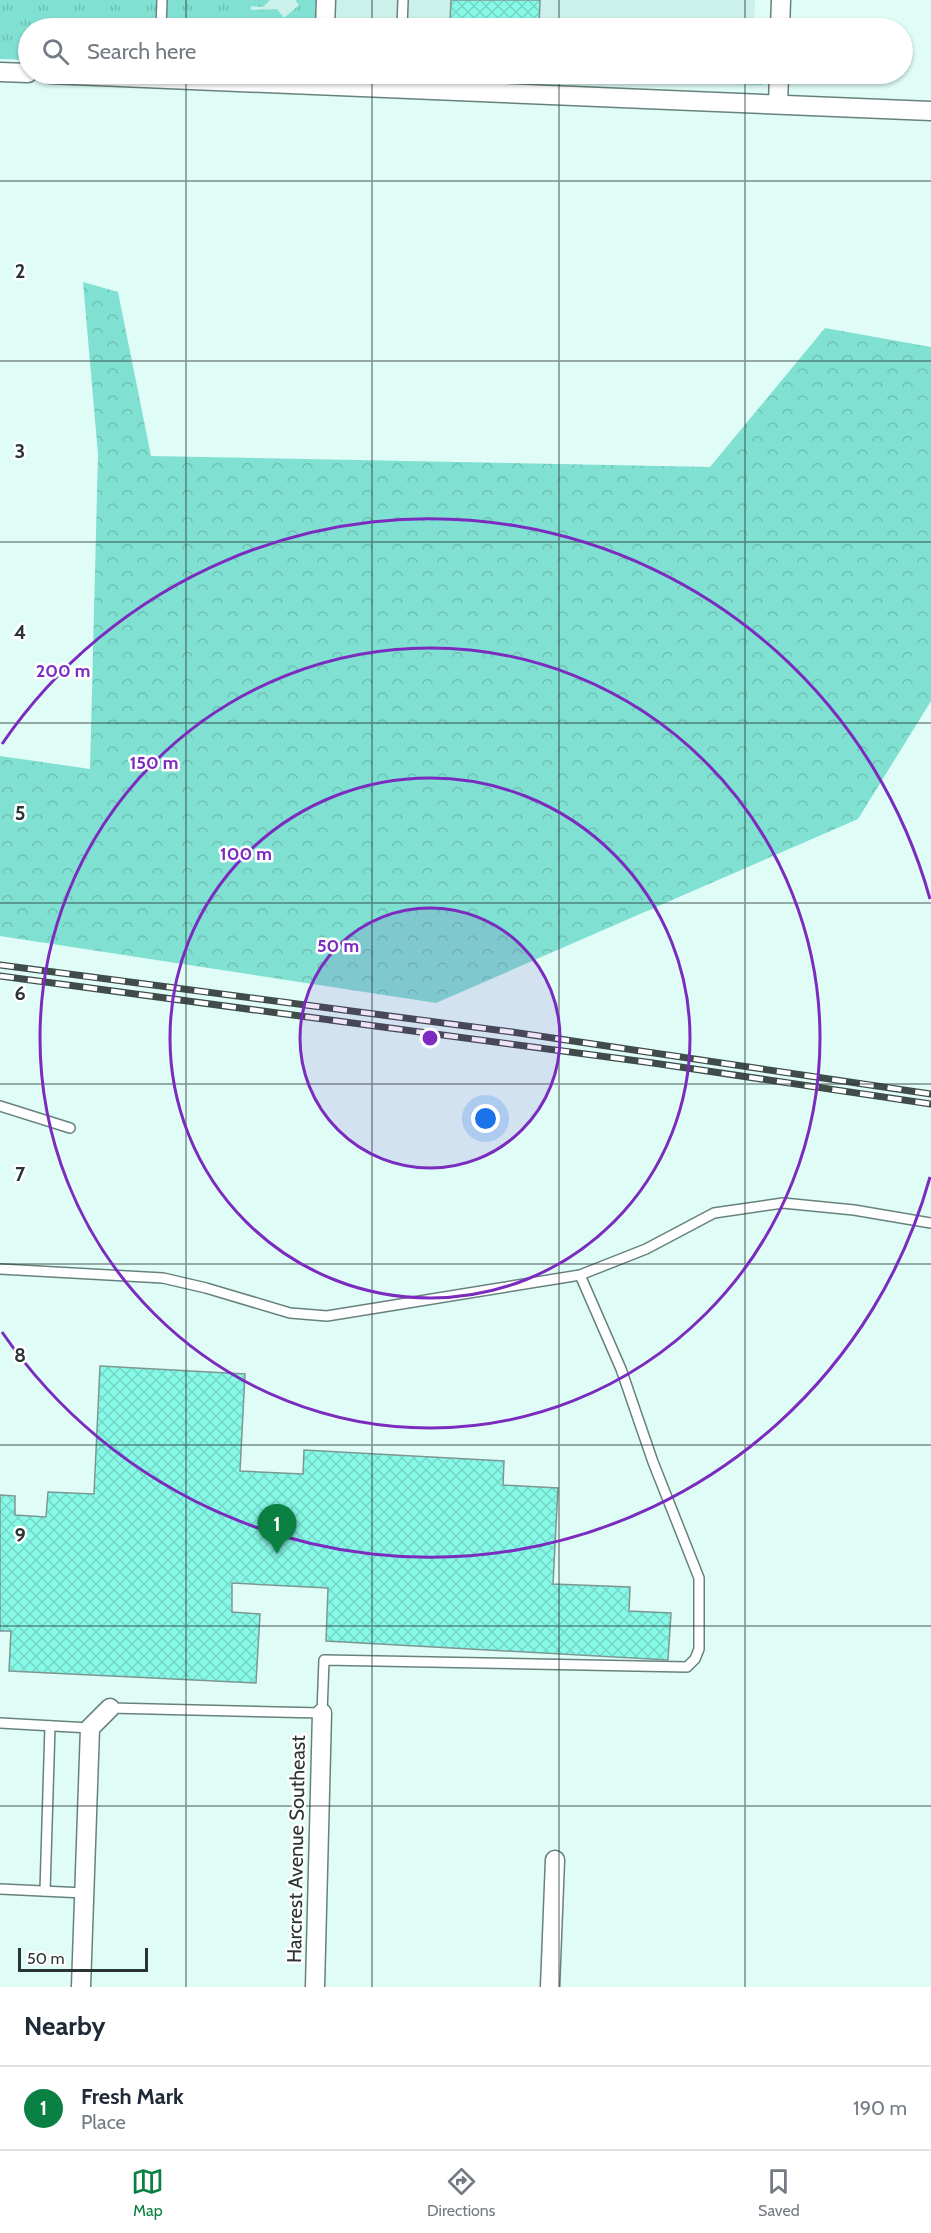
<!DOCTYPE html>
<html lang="en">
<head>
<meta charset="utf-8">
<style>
	body { margin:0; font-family:Cabin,sans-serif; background:#f2f2f3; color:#1f2937 }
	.scale { position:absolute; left:18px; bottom:15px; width:130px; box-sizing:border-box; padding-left:6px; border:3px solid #2a3533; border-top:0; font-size:16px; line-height:21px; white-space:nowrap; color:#2a3533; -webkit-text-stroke:4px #fff; paint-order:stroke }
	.you { position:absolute; left:486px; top:1119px; width:21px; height:21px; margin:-15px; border:4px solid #fff; border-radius:50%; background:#1a73e8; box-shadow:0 0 0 9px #1a73e833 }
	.badge { display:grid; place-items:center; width:39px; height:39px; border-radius:50%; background:#0b8043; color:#fff; font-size:20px; font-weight:700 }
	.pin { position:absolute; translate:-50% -50px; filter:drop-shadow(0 2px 3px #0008) }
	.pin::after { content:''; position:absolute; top:32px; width:21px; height:18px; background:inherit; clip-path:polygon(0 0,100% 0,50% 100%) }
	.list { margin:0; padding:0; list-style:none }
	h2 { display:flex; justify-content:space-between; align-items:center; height:78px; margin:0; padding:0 24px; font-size:26px }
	h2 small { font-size:20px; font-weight:400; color:#747a83 }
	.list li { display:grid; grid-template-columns:39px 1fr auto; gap:18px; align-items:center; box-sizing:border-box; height:84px; padding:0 24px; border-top:2px solid #e0e1e3 }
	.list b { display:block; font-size:22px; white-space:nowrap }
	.list p { margin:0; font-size:20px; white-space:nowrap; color:#747a83 }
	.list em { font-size:20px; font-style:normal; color:#747a83 }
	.icon { flex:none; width:33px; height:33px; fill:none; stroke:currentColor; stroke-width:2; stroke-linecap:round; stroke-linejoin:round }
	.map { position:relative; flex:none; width:931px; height:1987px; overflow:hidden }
	.search { position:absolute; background:#fff; box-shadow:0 2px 4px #0004; left:18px; right:18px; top:18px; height:66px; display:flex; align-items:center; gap:15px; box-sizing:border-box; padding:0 21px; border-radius:33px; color:#747a83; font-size:22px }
	.sheet { height:162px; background:#fff }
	nav { display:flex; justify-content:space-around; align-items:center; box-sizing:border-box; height:84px; border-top:2px solid #e0e1e3; background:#fff; font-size:16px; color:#747a83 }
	nav a { display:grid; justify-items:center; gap:3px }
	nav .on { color:#0b8043 }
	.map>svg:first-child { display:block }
	.built { fill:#cbf1ea }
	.grass { fill:url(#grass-tufts) }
	.forest { fill:url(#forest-crowns) }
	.building { fill:url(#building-cross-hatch); stroke:#7d9893; stroke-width:1.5 }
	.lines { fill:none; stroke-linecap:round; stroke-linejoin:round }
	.lane-casing { stroke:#67827d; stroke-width:12 }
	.street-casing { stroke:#67827d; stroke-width:21 }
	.lane { stroke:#fff; stroke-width:9 }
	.street { stroke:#fff; stroke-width:18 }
	.rail-casing { stroke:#3f4c4a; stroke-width:7 }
	.rail { stroke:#fff; stroke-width:4.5; stroke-dasharray:14; stroke-linecap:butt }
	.grid { fill:none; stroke:#2a3533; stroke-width:1.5; stroke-opacity:0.55 }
	.ring { fill:none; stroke:#7b2cbf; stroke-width:3 }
	.labels { text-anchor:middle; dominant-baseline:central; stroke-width:5; stroke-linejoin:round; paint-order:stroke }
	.street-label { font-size:20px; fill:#2a3533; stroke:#fff }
	.grid-label { font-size:20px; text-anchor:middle; font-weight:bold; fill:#2a3533; stroke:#fff; stroke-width:5; stroke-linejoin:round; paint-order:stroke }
	.centre { fill:#7b2cbf; stroke:#fff; stroke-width:3 }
	.ring-label { font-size:18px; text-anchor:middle; font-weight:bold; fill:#7b2cbf; stroke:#fff; stroke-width:5; stroke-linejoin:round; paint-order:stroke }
</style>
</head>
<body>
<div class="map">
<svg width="931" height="1987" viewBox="0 0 931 1987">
	<defs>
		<pattern id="grass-tufts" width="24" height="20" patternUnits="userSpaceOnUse" patternTransform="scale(1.5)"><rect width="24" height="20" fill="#80e0d1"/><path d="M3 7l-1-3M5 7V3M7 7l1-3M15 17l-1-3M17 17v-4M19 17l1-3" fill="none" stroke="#6fc1b4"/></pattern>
		<pattern id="forest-crowns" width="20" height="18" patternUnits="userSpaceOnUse" patternTransform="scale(1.5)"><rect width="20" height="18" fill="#80e0d1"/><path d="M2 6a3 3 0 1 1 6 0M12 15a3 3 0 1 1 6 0" fill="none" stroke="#6fc1b4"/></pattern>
		<pattern id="building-cross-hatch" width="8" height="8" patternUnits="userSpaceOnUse" patternTransform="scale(1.5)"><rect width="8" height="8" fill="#86f9e7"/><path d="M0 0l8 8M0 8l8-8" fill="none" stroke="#74d6c7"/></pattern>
	</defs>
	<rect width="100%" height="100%" fill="#dffcf7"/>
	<!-- built -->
	<path class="built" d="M 0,0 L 755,0 L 754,28 L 28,28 Z"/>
	<!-- grass -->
	<g class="grass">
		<path d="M 0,0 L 270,0 L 263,7 L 251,6 L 251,10 L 277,9 L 284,18 L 299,5 L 295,0 L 316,0 L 315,28 L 28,28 L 28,60 L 0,59 Z"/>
		<path d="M 560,74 L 766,74 L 762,85 L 560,77 Z"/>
	</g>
	<!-- forest -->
	<path class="forest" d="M 83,282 L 118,292 L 151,456 L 710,467 L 825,328 L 931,347 L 931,701 L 858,819 L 436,1003 L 0,936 L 0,756 L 90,769 L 98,454 Z"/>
	<!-- building -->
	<g class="building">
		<path d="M 451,0 L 540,0 L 539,27 L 450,22 Z"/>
		<path d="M 100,1366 L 245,1374 L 240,1471 L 303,1474 L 304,1450 L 504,1461 L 503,1485 L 558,1488 L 553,1584 L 630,1587 L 629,1611 L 671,1613 L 668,1660 L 326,1641 L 328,1588 L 232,1583 L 232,1612 L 260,1614 L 256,1683 L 9,1671 L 11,1631 L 0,1631 L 0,1495 L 15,1496 L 15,1515 L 46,1517 L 48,1492 L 94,1494 Z"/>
	</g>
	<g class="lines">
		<!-- lane casing -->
		<g class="lane-casing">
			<g id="lane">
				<path d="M 161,28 L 162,0"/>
				<path d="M 402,28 L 403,0"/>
				<path d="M 401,88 L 402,74"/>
				<path d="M 0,1106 L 70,1128"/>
				<path d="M 0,1269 L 163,1278 L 206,1288 L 290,1313 L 327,1316 L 580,1275 L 646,1249 L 714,1213 L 783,1203 L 854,1210 L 931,1223"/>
				<path d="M 110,1708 L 322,1713 L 324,1660 L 687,1667 L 695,1659 L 699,1649 L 699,1578 L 653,1462 L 621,1369 L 580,1275"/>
				<path d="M 0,1723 L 90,1728"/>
				<path d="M 0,1889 L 84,1893"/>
				<path d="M 45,1891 L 50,1726"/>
			</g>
		</g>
		<!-- street casing -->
		<g class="street-casing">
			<g id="street">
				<path d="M 325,28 L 326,0"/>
				<path d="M 780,28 L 781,0"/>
				<path d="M 0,72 L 28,73"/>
				<path d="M 50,74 L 931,111"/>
				<path d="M 778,104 L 779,74"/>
				<path d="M 81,1987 L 90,1728 L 110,1708"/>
				<path d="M 315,1987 L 322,1713"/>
				<path d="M 550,1987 L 555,1860"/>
			</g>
		</g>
		<!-- lane -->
		<use href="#lane" class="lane"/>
		<!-- street -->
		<use href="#street" class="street"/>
		<!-- rail casing -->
		<g class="rail-casing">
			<g id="rail">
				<path d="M 0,965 L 512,1032 L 931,1094"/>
				<path d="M 0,976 L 653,1063 L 931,1104"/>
			</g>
		</g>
		<!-- rail -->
		<use href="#rail" class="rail"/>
	</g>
	<!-- grid -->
	<path class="grid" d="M 186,0 L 186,28M 372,0 L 372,28M 559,0 L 559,28M 745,0 L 745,28M 186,74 L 186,1987M 372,74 L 372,1987M 559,74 L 559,1987M 745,74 L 745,1987M 0,181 L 931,181M 0,361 L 931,361M 0,542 L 931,542M 0,723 L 931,723M 0,903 L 931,903M 0,1084 L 931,1084M 0,1264 L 931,1264M 0,1445 L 931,1445M 0,1626 L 931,1626M 0,1806 L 931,1806"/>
	<!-- distance rings -->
	<circle cx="430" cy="1038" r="130" fill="#7b2cbf" fill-opacity=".12"/>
	<g class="ring">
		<circle cx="430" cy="1038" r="130"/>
		<circle cx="430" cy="1038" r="260"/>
		<circle cx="430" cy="1038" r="390"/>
		<path d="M930 1177A519 519 0 0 1 2 1332M2 744A519 519 0 0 1 930 899"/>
	</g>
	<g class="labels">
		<!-- street labels -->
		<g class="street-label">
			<text transform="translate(296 1849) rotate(-89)">Harcrest Avenue Southeast</text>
		</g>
	</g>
	<g class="grid-label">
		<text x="20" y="278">2</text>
		<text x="20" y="458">3</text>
		<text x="20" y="639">4</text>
		<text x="20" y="820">5</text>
		<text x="20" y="1000">6</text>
		<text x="20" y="1181">7</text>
		<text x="20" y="1362">8</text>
		<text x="20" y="1542">9</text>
	</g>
	<circle cx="430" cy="1038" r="9" class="centre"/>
	<g class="ring-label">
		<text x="63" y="677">200 m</text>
		<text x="154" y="769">150 m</text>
		<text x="246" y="860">100 m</text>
		<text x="338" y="952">50 m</text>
	</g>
</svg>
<div class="scale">50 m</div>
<div class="you"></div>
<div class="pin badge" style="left:277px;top:1554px">1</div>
<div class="search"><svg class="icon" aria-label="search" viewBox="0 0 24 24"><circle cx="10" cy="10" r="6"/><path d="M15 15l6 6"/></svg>Search here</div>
</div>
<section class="sheet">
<h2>Nearby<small></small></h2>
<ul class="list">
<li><span class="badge">1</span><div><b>Fresh Mark</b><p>Place</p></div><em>190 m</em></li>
</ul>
</section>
<nav>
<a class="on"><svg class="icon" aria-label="map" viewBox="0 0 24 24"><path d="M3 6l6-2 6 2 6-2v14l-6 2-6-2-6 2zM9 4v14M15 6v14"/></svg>Map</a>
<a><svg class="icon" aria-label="directions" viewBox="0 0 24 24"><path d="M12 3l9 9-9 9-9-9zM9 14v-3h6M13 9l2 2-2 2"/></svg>Directions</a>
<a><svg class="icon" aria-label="saved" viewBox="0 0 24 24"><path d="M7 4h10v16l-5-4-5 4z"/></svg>Saved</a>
</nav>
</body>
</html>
